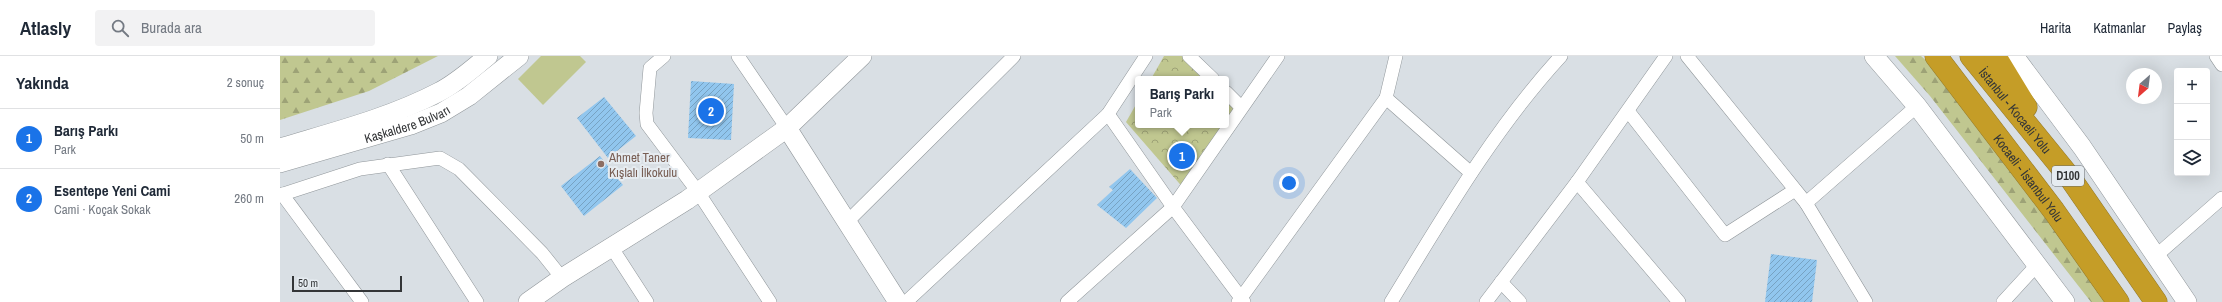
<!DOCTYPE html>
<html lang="tr">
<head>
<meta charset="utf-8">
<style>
	body { margin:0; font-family:"Archivo Narrow",sans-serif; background:#f2f2f3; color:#1f2937 }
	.controls { position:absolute; right:12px; top:12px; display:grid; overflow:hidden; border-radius:4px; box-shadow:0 4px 16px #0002 }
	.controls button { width:36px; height:36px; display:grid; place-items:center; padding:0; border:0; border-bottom:1px solid #e0e1e3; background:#fff; color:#1f2937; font:20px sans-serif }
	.compass { position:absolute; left:1846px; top:12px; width:36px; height:36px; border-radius:50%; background:#fff; box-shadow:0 4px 16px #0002; rotate:208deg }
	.scale { position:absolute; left:12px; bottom:10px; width:110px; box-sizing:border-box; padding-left:4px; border:2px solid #333537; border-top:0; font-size:11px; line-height:14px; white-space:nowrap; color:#333537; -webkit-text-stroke:3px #e6ecf1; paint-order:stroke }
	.you { position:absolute; left:1009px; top:127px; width:14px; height:14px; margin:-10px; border:3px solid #fff; border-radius:50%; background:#1a73e8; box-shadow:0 0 0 6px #1a73e833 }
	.badge { display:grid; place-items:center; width:26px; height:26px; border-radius:50%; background:#1a73e8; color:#fff; font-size:13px; font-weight:700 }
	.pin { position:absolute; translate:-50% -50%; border:2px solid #fff; box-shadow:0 1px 4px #0006 }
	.popup { position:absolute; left:855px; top:20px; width:94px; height:52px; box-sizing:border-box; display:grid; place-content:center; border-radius:4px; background:#fff; filter:drop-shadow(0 1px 3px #0005); font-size:13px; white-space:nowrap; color:#747a83 }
	.popup b { font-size:15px; color:#1f2937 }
	.popup::after { content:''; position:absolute; left:50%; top:100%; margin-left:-8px; border:8px solid transparent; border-top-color:#fff }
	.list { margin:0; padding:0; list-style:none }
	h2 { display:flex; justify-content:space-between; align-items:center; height:52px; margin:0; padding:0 16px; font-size:17px }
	h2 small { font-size:13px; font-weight:400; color:#747a83 }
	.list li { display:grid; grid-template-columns:26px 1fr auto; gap:12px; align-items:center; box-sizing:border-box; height:60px; padding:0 16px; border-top:1px solid #e0e1e3 }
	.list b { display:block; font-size:15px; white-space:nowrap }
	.list p { margin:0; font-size:13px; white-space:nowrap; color:#747a83 }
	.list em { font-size:13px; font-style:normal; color:#747a83 }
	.icon { flex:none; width:22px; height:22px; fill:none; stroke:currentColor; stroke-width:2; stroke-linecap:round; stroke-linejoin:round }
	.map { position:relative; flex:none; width:1942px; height:246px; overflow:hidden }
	header { display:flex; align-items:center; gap:24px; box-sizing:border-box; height:56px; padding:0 20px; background:#fff; border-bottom:1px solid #e0e1e3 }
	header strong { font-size:19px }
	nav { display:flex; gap:22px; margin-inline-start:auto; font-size:14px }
	.search { width:280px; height:36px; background:#f2f2f3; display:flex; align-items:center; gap:10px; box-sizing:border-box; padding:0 14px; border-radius:4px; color:#747a83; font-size:15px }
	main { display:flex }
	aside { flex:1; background:#fff }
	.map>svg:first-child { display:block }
	.forest { fill:url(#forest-firs) }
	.park { fill:url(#park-crowns) }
	.pitch { fill:#c0c790 }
	.building { fill:url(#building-hatch) }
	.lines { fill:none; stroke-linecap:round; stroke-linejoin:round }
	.street-casing { stroke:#90969a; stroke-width:14 }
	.secondary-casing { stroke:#90969a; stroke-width:20 }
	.highway-casing { stroke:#92792d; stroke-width:23 }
	.street { stroke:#fff; stroke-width:13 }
	.secondary { stroke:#fff; stroke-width:19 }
	.highway { stroke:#c59d27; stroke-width:22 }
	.education-dot { fill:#8d6e63; stroke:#e6ecf1; stroke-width:1.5 }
	.labels { text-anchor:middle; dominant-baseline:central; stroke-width:4; stroke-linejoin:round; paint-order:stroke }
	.shield { fill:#e6ecf1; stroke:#696c6f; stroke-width:1 }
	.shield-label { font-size:12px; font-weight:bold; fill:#333537 }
	.street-label { font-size:13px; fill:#333537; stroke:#e6ecf1 }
	.education-label { font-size:13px; fill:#785e54; stroke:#e6ecf1; text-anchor:start }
</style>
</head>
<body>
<header>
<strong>Atlasly</strong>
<div class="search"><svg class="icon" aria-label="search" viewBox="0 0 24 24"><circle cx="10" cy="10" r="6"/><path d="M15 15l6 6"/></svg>Burada ara</div>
<nav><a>Harita</a><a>Katmanlar</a><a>Paylaş</a></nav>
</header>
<main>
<aside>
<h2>Yakında<small>2 sonuç</small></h2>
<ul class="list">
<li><span class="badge">1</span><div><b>Barış Parkı</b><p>Park</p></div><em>50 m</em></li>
<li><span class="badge">2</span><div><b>Esentepe Yeni Cami</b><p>Cami · Koçak Sokak</p></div><em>260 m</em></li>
</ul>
</aside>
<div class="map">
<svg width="1942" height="246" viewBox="0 0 1942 246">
	<defs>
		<pattern id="forest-firs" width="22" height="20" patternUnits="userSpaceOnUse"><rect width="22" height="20" fill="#c0c790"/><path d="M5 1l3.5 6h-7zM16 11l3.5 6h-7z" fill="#9da276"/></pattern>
		<pattern id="park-crowns" width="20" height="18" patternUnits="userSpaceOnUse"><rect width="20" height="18" fill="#c0c790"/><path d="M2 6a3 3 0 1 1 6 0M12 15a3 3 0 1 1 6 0" fill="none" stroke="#9da276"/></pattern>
		<pattern id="building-hatch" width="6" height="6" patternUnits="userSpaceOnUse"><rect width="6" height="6" fill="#91c6ee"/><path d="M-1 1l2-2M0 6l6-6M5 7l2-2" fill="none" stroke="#77a2c2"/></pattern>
	</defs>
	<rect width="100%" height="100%" fill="#d9dfe4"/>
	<!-- forest -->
	<g class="forest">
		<path d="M 0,0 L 158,0 L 89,35 L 0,64 Z"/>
		<path d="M 1615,0 L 1641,0 L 1662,19 L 1832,246 L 1811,246 L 1650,40 Z"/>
	</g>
	<!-- park -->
	<g class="park">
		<path d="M 884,0 L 902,0 L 925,23 L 871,23 Z"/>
		<path d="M 946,44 L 958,56 L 905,134 L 846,66 L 858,45 L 858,69 L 946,69 Z"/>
	</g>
	<!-- pitch -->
	<path class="pitch" d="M 261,0 L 300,0 L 306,6 L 263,49 L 238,23 Z"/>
	<!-- building -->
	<g class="building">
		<path d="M 411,25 L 454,28 L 451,84 L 408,82 Z"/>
		<path d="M 324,41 L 356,80 L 328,102 L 297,62 Z"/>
		<path d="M 320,100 L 343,129 L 304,160 L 281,130 Z"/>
		<path d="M 850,113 L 877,142 L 846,172 L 817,149 L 833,134 L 829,131 Z"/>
		<path d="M 1491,198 L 1537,204 L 1532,246 L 1485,246 Z"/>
	</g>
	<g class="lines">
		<!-- street casing -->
		<g class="street-casing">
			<g id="street">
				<path d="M 384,0 L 370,12 L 366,57 L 367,68 L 418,136 L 490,246"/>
				<path d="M 458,0 L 507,72"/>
				<path d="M 909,0 L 933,23"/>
				<path d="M 1407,0 L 1526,147 L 1586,246"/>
				<path d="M 1936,0 L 1942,9"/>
				<path d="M 946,36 L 961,51"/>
				<path d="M 1106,42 L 1191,117"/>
				<path d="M 1348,55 L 1445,179 L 1515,134"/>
				<path d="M 828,58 L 893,151 L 964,246"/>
				<path d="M 108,108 L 197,246"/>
				<path d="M 1297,126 L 1399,246"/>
				<path d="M 2,138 L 82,246"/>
				<path d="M 0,139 L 80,113 L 160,102 L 179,113 L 262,197 L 282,222"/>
				<path d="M 1526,147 L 1637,50"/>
				<path d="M 567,166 L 734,0"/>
				<path d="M 332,192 L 367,246"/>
				<path d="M 1877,199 L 1942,142"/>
				<path d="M 1221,226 L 1240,246"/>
				<path d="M 626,246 L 828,58 L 866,0"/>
				<path d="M 787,246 L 893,151 L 998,0"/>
				<path d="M 958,246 L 1106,42 L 1116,0"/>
				<path d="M 1111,246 C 1163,161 1214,73 1281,0"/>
				<path d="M 1206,246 L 1297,126 L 1386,0"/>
				<path d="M 1723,246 L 1757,209"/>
			</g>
		</g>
		<!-- secondary casing -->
		<g class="secondary-casing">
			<g id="secondary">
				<path d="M 1594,0 L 1637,50 L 1785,246"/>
				<path d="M 1734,0 L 1802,91 L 1907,246"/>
				<path d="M 507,72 L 618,246"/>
				<path d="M 0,92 C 53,76 109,62 159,36 C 177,27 192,13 208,0"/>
				<path id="s1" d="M 0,107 L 131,69 L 161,57 L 189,40 L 239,0"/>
				<path d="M 248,246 L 282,222 L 407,144 L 507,72 L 582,0"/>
			</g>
		</g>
		<!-- highway casing -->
		<g class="highway-casing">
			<g id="highway">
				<path id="s2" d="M 1656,0 L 1774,155 L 1838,246"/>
				<path id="s3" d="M 1691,0 L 1791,123 L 1876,246"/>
				<path d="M 1715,0 L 1746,51"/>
			</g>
		</g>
		<!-- street -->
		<use href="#street" class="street"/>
		<!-- secondary -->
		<use href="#secondary" class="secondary"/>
		<!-- highway -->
		<use href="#highway" class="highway"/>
	</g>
	<!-- markers -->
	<circle class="education-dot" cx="321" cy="108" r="4"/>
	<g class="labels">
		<!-- shield labels -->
		<rect class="shield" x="1772" y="110" width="32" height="20" rx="3"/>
		<g class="shield-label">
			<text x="1788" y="120">D100</text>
		</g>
		<!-- street labels -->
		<g class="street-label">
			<text stroke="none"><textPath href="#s3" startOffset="70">İstanbul - Kocaeli Yolu</textPath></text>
			<text stroke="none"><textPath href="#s1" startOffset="133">Kaşkaldere Bulvarı</textPath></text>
			<text stroke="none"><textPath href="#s2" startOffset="153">Kocaeli - İstanbul Yolu</textPath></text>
		</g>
		<!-- education labels -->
		<g class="education-label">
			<text x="329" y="101">Ahmet Taner<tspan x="329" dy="15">Kışlalı İlkokulu</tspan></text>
		</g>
	</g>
</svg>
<div class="controls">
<button>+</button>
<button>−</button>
<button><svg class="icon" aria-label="layers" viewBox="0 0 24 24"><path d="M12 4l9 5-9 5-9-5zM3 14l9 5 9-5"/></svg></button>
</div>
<svg class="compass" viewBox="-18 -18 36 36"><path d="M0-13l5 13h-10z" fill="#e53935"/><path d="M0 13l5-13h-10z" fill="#747a83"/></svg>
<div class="scale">50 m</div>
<div class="you"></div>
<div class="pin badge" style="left:902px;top:100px">1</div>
<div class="popup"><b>Barış Parkı</b>Park</div>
<div class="pin badge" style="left:431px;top:55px">2</div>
</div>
</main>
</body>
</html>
